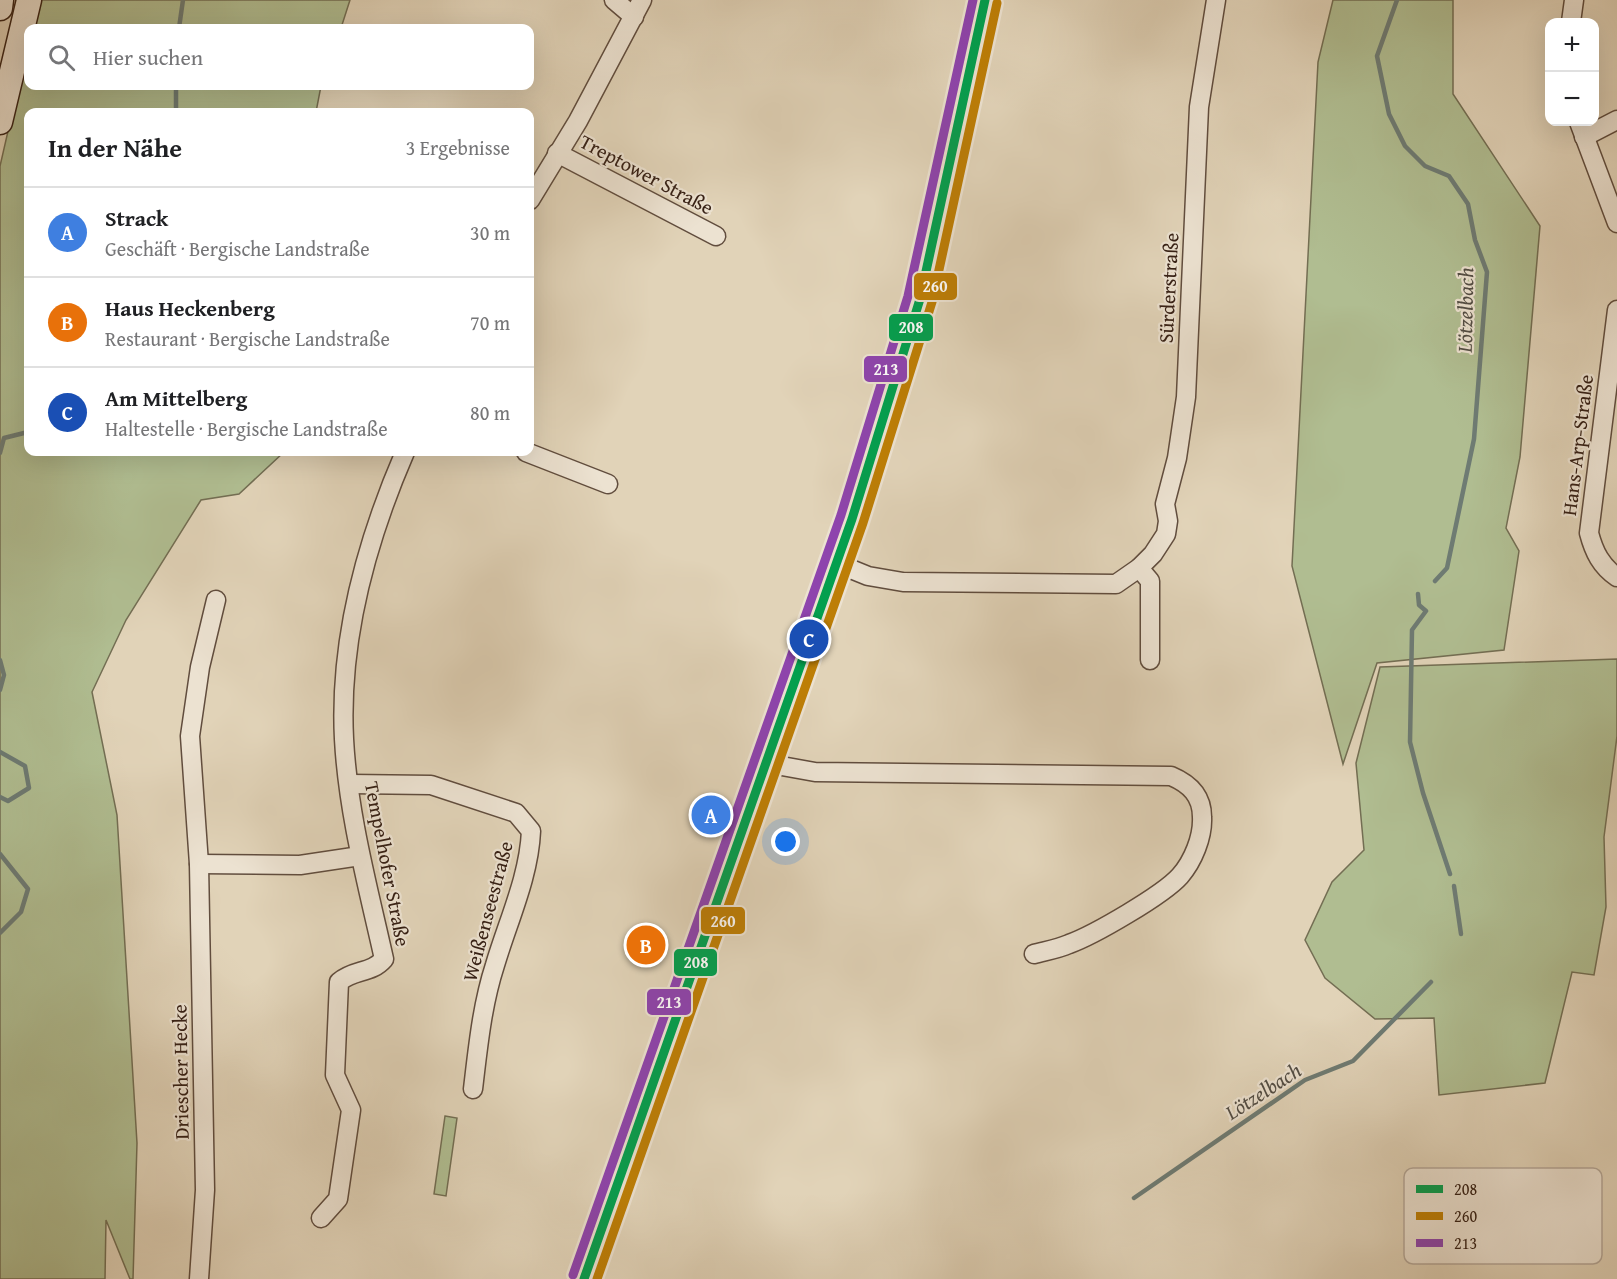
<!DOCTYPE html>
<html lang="de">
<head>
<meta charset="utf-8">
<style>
	body { margin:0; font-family:"Gentium Book Plus",serif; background:#f6f6f6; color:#202124 }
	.controls { position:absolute; right:18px; top:18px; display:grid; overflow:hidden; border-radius:12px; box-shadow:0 6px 24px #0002 }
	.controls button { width:54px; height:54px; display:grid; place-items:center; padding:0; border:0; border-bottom:2px solid #e0e0e0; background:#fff; color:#202124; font:30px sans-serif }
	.you { position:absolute; left:786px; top:842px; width:21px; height:21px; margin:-15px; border:4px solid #fff; border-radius:50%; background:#1a73e8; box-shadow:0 0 0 9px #1a73e833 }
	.badge { display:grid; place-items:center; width:39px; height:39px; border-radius:50%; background:#8f2418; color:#fff; font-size:20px; font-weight:700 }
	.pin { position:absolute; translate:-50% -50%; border:3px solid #fff; box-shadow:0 2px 6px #0006 }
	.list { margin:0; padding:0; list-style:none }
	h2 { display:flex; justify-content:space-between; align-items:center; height:78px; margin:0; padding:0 24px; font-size:26px }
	h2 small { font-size:20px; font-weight:400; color:#757577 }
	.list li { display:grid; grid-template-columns:39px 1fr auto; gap:18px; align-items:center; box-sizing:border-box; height:90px; padding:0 24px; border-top:2px solid #e0e0e0 }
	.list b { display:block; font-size:22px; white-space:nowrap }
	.list p { margin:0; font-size:20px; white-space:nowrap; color:#757577 }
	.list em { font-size:20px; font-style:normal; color:#757577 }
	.icon { flex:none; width:33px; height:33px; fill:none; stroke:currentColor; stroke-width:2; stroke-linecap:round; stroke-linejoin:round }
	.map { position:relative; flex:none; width:1617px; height:1279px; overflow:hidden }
	.search { position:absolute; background:#fff; box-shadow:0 6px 24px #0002; left:24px; top:24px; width:510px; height:66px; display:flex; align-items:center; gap:15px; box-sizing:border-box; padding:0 21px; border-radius:12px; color:#757577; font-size:22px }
	.panel { position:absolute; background:#fff; box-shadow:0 6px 24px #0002; left:24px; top:108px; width:510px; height:348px; border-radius:12px }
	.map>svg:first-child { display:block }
	.green { fill:#b0bd91; stroke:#736e53; stroke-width:1.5 }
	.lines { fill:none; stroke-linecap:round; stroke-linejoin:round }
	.stream { stroke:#6e7b73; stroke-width:4.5 }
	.minor-casing { stroke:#614d3e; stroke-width:21 }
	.secondary-casing { stroke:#362015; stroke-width:27 }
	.primary-casing { stroke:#362015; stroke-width:30 }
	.minor { stroke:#ece2d1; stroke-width:18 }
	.secondary { stroke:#ece2d1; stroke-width:24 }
	.primary { stroke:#e0ba7c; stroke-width:27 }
	.bus-1-casing { stroke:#ece2d1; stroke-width:14 }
	.bus-2-casing { stroke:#ece2d1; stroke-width:14 }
	.bus-3-casing { stroke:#ece2d1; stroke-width:14 }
	.bus-1 { stroke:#039f4e; stroke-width:9 }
	.bus-2 { stroke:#bd7e06; stroke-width:9 }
	.bus-3 { stroke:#8e44ad; stroke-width:9 }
	.labels { text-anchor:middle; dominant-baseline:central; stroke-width:4.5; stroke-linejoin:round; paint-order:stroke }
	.street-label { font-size:20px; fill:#362015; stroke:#ece2d1 }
	.water-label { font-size:21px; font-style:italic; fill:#524d44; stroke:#ece2d1 }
	.key { fill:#ece2d1; stroke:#b5a899; stroke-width:1.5 }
	.key-label { font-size:16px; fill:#362015 }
	.line-badge { stroke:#ece2d1; stroke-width:2 }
	.badge-label { font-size:16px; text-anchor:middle; font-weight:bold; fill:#fff }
</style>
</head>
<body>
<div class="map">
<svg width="1617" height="1279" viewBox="0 0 1617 1279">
	<rect width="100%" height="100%" fill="#e1d3b8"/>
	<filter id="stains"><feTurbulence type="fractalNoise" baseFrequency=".00333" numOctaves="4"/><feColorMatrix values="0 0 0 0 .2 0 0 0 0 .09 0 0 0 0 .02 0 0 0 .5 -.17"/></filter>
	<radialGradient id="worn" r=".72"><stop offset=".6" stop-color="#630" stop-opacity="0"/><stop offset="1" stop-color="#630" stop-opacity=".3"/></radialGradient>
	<!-- green -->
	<g class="green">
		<path d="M 38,0 L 350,0 L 341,28 L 32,28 Z"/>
		<path d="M 1333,0 L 1453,0 L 1453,94 L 1540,226 L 1520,457 L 1506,528 L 1519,551 L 1504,650 L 1377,663 L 1343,764 L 1292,566 L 1318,62 Z"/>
		<path d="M 28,44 L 28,86 L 321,86 L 316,112 L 28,112 L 28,452 L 284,452 L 239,494 L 201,500 L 126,620 L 92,692 L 117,815 L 137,1143 L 133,1279 L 130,1279 L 106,1220 L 105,1279 L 0,1279 L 0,166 Z"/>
		<path d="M 1617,659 L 1617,736 L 1604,837 L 1606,907 L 1594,975 L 1572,972 L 1545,1083 L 1439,1095 L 1434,1018 L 1375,1019 L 1325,978 L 1305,940 L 1332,882 L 1364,850 L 1356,763 L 1380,667 Z"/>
		<path d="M 445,1116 L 457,1118 L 446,1196 L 434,1194 Z"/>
	</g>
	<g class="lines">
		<!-- stream -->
		<g class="stream">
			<path d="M 1397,0 L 1377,56 L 1389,114 L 1405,146 L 1425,166 L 1449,176 L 1468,204 L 1475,240 L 1487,272 L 1474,439 L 1447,568 L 1435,581"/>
			<path d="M 179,28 L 183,0"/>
			<path d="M 176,86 L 176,112"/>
			<path d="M 0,453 L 4,438 L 28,432"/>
			<path d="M 1418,594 L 1419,605 L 1426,611 L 1412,630 L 1410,742 L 1423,793 L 1450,874"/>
			<path d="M 0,660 L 4,675 L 0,690"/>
			<path d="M 0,752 L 25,766 L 29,788 L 8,801 L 0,797"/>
			<path d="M 0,854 L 28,889 L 21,912 L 0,933"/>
			<path d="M 1454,886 L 1461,934"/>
			<path d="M 1134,1198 L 1305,1080 L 1353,1061 L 1431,982"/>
		</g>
		<!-- minor casing -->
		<g class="minor-casing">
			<g id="minor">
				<path d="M 614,0 L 634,17"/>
				<path d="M 1571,22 L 1574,0"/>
				<path d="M 1579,122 L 1617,223"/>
				<path d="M 1584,137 L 1617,120"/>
				<path d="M 557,153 L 716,236"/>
				<path d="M 530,200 L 578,121 L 642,0"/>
				<path d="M 1617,310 L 1589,533 C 1594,552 1601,566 1617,577"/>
				<path d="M 526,452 L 608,484"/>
				<path d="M 836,563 L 868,576 L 903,582 L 1116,584 L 1139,568 L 1153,554 L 1166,534 L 1168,521 L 1165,504 L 1177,458 L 1186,397 L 1199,107 L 1216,0"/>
				<path d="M 1139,568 L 1150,581 L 1150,660"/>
				<path d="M 765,763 L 815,772 L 1171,776 C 1190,784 1202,796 1202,817 C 1203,837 1193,861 1180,876 C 1163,895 1094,935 1069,944 C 1058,949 1045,951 1034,954"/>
				<path d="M 350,784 L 431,785 L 516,813 L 531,831 C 529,877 508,921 495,965 C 482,1005 478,1047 473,1089"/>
				<path d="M 199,864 L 300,865 L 360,856"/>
				<path d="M 321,1218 L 338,1199 L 351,1110 L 335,1075 L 339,982 C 354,969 371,974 384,959 C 368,887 348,814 344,739 C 339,640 366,542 405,452"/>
				<path d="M 199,1279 L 205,1190 L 199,864 L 190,736 L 200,667 L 216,600"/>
			</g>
		</g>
		<!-- secondary casing -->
		<g class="secondary-casing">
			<g id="secondary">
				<path d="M 0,8 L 1,0"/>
				<path d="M 0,122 L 29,0"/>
			</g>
		</g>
		<!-- primary casing -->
		<g class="primary-casing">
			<path id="primary" d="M 584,1279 L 852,519 L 920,299 L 985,0"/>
		</g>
		<!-- minor -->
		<use href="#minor" class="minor"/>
		<!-- secondary -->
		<use href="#secondary" class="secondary"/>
		<!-- primary -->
		<use href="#primary" class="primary"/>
		<!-- bus-1 casing -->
		<g class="bus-1-casing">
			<path id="bus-1" d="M 584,1279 L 852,519 L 920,299 L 985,0"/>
		</g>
		<!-- bus-2 casing -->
		<g class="bus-2-casing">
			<path id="bus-2" d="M 597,1279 L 863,523 L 932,302 L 997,3"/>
		</g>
		<!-- bus-3 casing -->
		<g class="bus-3-casing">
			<path id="bus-3" d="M 573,1275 L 841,515 L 908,296 L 973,0"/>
		</g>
		<!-- bus-1 -->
		<use href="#bus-1" class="bus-1"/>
		<!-- bus-2 -->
		<use href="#bus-2" class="bus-2"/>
		<!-- bus-3 -->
		<use href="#bus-3" class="bus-3"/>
	</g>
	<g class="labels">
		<!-- street labels -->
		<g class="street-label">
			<text transform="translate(647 174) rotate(28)">Treptower Straße</text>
			<text transform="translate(1168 288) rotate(-87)">Sürderstraße</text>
			<text transform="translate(1577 445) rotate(-83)">Hans-Arp-Straße</text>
			<text transform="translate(388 864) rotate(79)">Tempelhofer Straße</text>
			<text transform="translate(487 911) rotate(-75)">Weißenseestraße</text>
			<text transform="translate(180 1072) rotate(-91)">Driescher Hecke</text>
		</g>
		<!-- water labels -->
		<g class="water-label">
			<text transform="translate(1465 310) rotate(-89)">Lötzelbach</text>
			<text transform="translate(1263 1091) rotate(-33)">Lötzelbach</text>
		</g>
	</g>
	<!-- legend -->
	<rect x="1404" y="1168" width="198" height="96" rx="9" class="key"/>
	<rect x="1416" y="1185" width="27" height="8" fill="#039f4e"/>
	<rect x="1416" y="1212" width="27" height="8" fill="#bd7e06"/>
	<rect x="1416" y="1239" width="27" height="8" fill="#8e44ad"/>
	<g class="key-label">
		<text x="1454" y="1195">208</text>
		<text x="1454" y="1222">260</text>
		<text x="1454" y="1249">213</text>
	</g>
	<g class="line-badge">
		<rect x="913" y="272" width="45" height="29" rx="6" fill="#bd7e06"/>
		<rect x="888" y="313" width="46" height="29" rx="6" fill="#039f4e"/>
		<rect x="863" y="355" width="45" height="28" rx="6" fill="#8e44ad"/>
		<rect x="700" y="906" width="46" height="29" rx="6" fill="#bd7e06"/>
		<rect x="673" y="948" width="45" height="29" rx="6" fill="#039f4e"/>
		<rect x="646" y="988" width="46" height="28" rx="6" fill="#8e44ad"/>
	</g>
	<g class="badge-label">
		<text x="935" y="292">260</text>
		<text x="911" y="333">208</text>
		<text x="886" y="375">213</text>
		<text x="723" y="927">260</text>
		<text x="696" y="968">208</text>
		<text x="669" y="1008">213</text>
	</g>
	<rect width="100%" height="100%" filter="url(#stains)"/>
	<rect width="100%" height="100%" fill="url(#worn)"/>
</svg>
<div class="controls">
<button>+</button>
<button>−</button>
</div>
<div class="you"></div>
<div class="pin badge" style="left:711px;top:815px;background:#3f7fe0">A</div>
<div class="pin badge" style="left:646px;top:945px;background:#e8710a">B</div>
<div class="pin badge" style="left:809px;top:639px;background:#1a4fb4">C</div>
<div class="search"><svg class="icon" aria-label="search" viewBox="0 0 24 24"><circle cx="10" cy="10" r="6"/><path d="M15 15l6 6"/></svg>Hier suchen</div>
<section class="panel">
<h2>In der Nähe<small>3 Ergebnisse</small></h2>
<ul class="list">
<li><span class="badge" style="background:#3f7fe0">A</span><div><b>Strack</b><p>Geschäft · Bergische Landstraße</p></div><em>30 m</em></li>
<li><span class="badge" style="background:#e8710a">B</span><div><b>Haus Heckenberg</b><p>Restaurant · Bergische Landstraße</p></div><em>70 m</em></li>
<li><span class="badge" style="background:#1a4fb4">C</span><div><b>Am Mittelberg</b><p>Haltestelle · Bergische Landstraße</p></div><em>80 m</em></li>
</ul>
</section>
</div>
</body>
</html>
